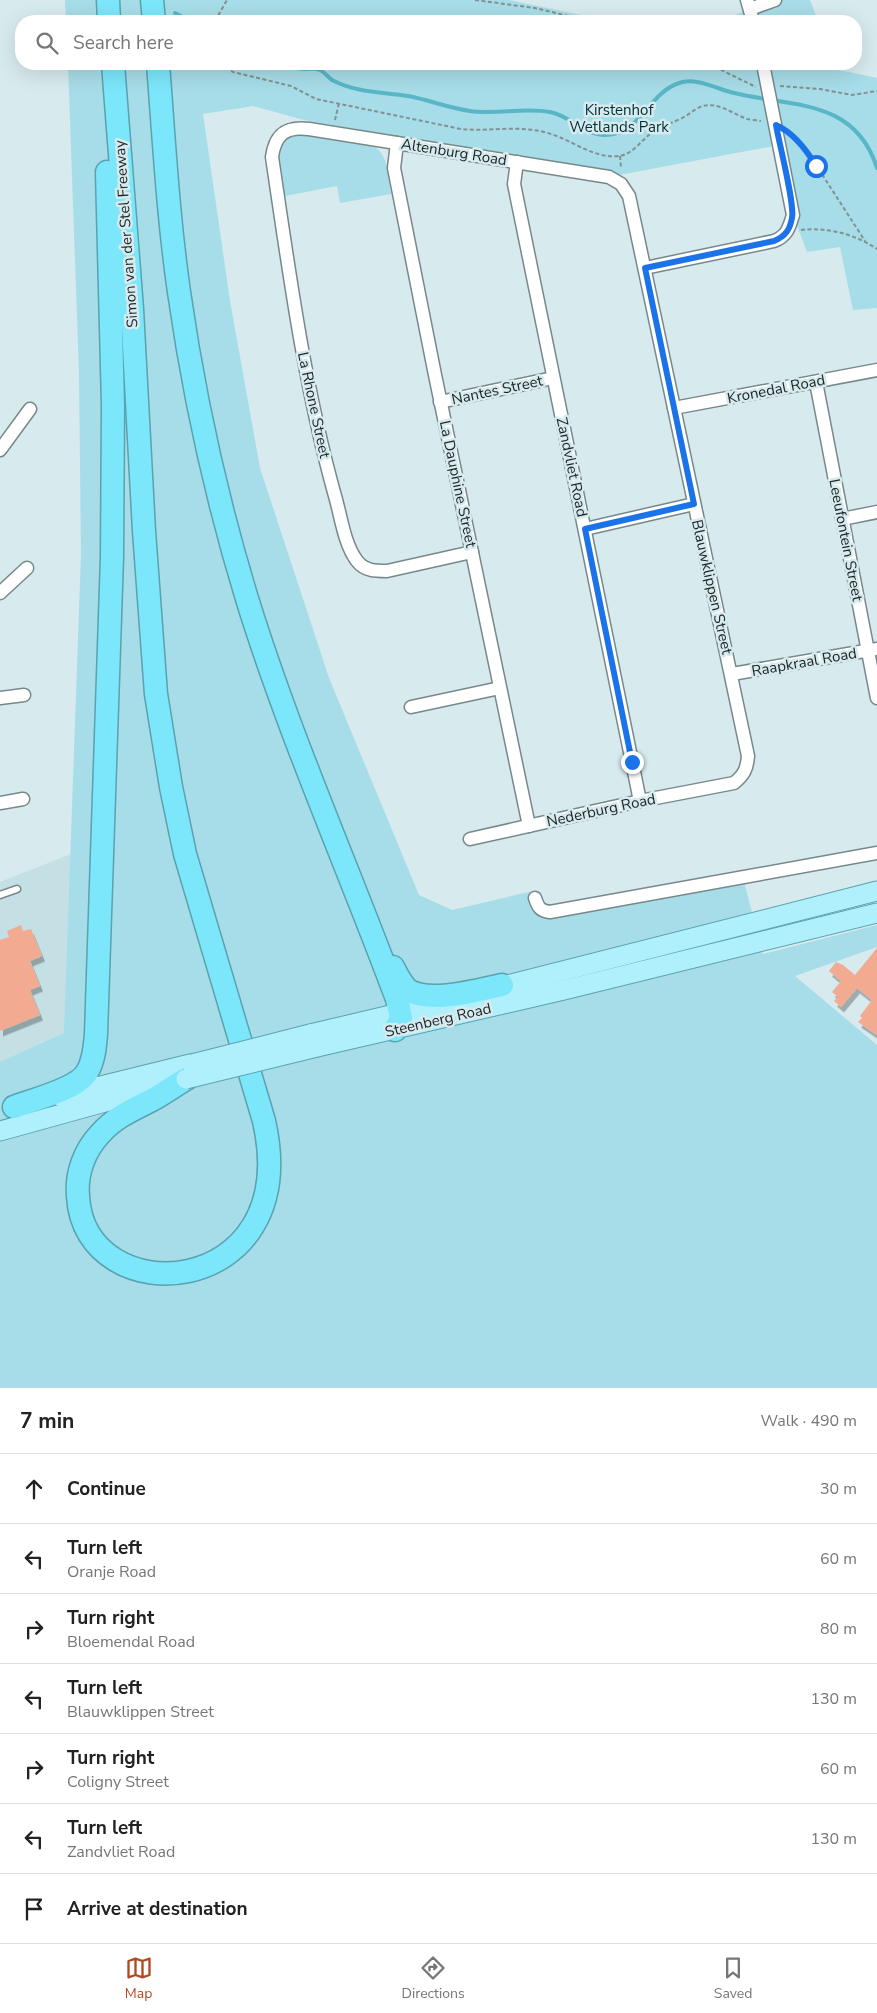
<!DOCTYPE html>
<html lang="en">
<head>
<meta charset="utf-8">
<style>
	body { margin:0; font-family:"Nunito Sans",sans-serif; background:#f6f6f6; color:#222 }
	.stop { position:absolute; width:15px; height:15px; margin:-11px; border:4px solid #1a73e8; border-radius:50%; background:#fff }
	.stop.end { background:#1a73e8; border-color:#fff; box-shadow:0 1px 5px #0008 }
	.list { margin:0; padding:0; list-style:none }
	h2 { display:flex; justify-content:space-between; align-items:center; height:65px; margin:0; padding:0 20px; font-size:21px }
	h2 small { font-size:16px; font-weight:400; color:#767676 }
	.list li { display:grid; grid-template-columns:32px 1fr auto; gap:15px; align-items:center; box-sizing:border-box; height:70px; padding:0 20px; border-top:1px solid #e0e0e0 }
	.list b { display:block; font-size:19px; white-space:nowrap }
	.list p { margin:0; font-size:16px; white-space:nowrap; color:#767676 }
	.list em { font-size:16px; font-style:normal; color:#767676 }
	.icon { flex:none; width:28px; height:28px; fill:none; stroke:currentColor; stroke-width:2; stroke-linecap:round; stroke-linejoin:round }
	.map { position:relative; flex:none; width:877px; height:1388px; overflow:hidden }
	.search { position:absolute; background:#fff; box-shadow:0 5px 20px #0002; left:15px; right:15px; top:15px; height:55px; display:flex; align-items:center; gap:12px; box-sizing:border-box; padding:0 18px; border-radius:20px; color:#767676; font-size:19px }
	.sheet { height:555px; background:#fff }
	nav { display:flex; justify-content:space-around; align-items:center; box-sizing:border-box; height:70px; border-top:1px solid #e0e0e0; background:#fff; font-size:14px; color:#767676 }
	nav a { display:grid; justify-items:center; gap:2px }
	nav .on { color:#b04a20 }
	.map>svg:first-child { display:block }
	.built { fill:#c4e0e5 }
	.green { fill:#a7dde8 }
	.lines { fill:none; stroke-linecap:round; stroke-linejoin:round }
	.stream { stroke:#59b6c7; stroke-width:4 }
	.building { fill:#f2ab91; filter:url(#shadow) }
	.service-casing { stroke:#77888b; stroke-width:9 }
	.minor-casing { stroke:#77888b; stroke-width:15 }
	.primary-casing { stroke:#5aa2af; stroke-width:21 }
	.motorway-casing { stroke:#5aa2af; stroke-width:25 }
	.path { stroke:#839193; stroke-width:2; stroke-dasharray:4 2.5; stroke-linecap:butt }
	.service { stroke:#fff; stroke-width:6 }
	.minor { stroke:#fff; stroke-width:12 }
	.primary { stroke:#b0f0fc; stroke-width:19 }
	.motorway { stroke:#7ce6fa; stroke-width:22 }
	.primary-bridge-casing { stroke:#5aa2af; stroke-width:21; stroke-linecap:butt }
	.primary-bridge { stroke:#b0f0fc; stroke-width:19 }
	.route { stroke:#1a73e8; stroke-width:6 }
	.labels { text-anchor:middle; dominant-baseline:central; stroke-width:5; stroke-linejoin:round; paint-order:stroke }
	.park-label { font-size:15px; fill:#002f37; stroke:#d7eaed }
	.street-label { font-size:15px; fill:#1c2324; stroke:#d7eaed }
</style>
</head>
<body>
<div class="map">
<svg width="877" height="1388" viewBox="0 0 877 1388">
	<defs>
		<filter id="shadow"><feDropShadow dx="3" dy="5.5" stdDeviation="0" flood-color="#0004"/></filter>
	</defs>
	<rect width="100%" height="100%" fill="#d7eaed"/>
	<!-- built -->
	<path class="built" d="M 71,854 L 65,1035 L 0,1062 L 0,882 Z"/>
	<!-- green -->
	<g class="green">
		<path d="M 65,0 L 509,0 L 610,21 L 66,21 Z"/>
		<path d="M 773,0 L 810,0 L 818,21 L 720,21 Z"/>
		<path d="M 68,64 L 836,64 L 839,70 L 877,78 L 877,308 L 853,310 L 840,247 L 807,252 L 793,215 L 779,145 L 619,175 L 304,120 L 253,106 L 203,114 L 230,301 L 260,468 L 329,678 L 419,895 L 452,910 L 533,891 L 538,907 L 743,878 L 763,954 L 877,925 L 877,947 L 795,976 L 877,1045 L 877,1388 L 0,1388 L 0,1062 L 64,1033 L 81,554 L 79,373 Z"/>
		<path d="M 297,132 L 372,145 C 389,154 388,176 391,194 L 340,203 L 337,186 L 285,196 C 281,173 269,141 297,132 Z"/>
	</g>
	<g class="lines">
		<!-- stream -->
		<g class="stream">
			<path d="M 175,13 L 190,21"/>
			<path d="M 283,64 C 290,66 297,69 305,69 C 310,69 315,68 320,70 C 325,72 329,79 334,81 C 358,93 383,92 408,96 C 429,100 449,108 470,111 C 497,115 523,107 550,112 C 569,115 584,135 605,135 C 641,135 647,94 679,83 C 696,77 717,89 734,93 C 791,107 855,98 877,168"/>
		</g>
	</g>
	<!-- building -->
	<g class="building">
		<path d="M 21,925 L 23,931 L 31,929 L 42,956 L 30,961 L 40,986 L 30,990 L 40,1015 L 0,1031 L 0,940 L 9,937 L 7,931 Z"/>
		<path d="M 877,948 L 877,1035 L 858,1022 L 862,1018 L 860,1016 L 872,1000 L 857,988 L 841,1007 L 834,1001 L 838,997 L 832,992 L 841,981 L 829,971 L 836,962 L 843,965 L 855,975 Z"/>
	</g>
	<g class="lines">
		<!-- service casing -->
		<g class="service-casing">
			<path id="service" d="M 0,895 L 17,889"/>
		</g>
		<!-- minor casing -->
		<g class="minor-casing">
			<g id="minor">
				<path d="M 747,0 L 753,21"/>
				<path d="M 750,9 L 775,0"/>
				<path d="M 397,143 L 394,168 L 435,375 L 529,826"/>
				<path d="M 517,162 L 514,184 L 640,801"/>
				<path d="M 645,268 L 774,241 C 787,236 789,228 793,215 L 763,64"/>
				<path d="M 816,382 L 877,698"/>
				<path d="M 440,402 L 553,378"/>
				<path d="M 674,408 L 877,370"/>
				<path d="M 0,450 L 30,409"/>
				<path d="M 842,519 L 877,512"/>
				<path d="M 585,529 L 694,504"/>
				<path d="M 0,593 L 27,568"/>
				<path d="M 732,674 L 877,649"/>
				<path d="M 0,698 L 24,695"/>
				<path d="M 411,707 L 500,688"/>
				<path d="M 0,803 L 23,799"/>
				<path d="M 470,839 L 640,801 L 734,783 C 744,775 747,769 748,756 L 629,196 L 621,184 L 609,177 L 309,129 C 286,126 275,134 272,157 C 289,271 304,385 335,496 C 341,516 344,544 357,561 C 365,571 375,571 387,571 L 472,552"/>
				<path d="M 535,898 C 538,907 540,911 550,912 L 877,853"/>
			</g>
		</g>
		<!-- primary casing -->
		<g class="primary-casing">
			<g id="primary">
				<path d="M 488,990 L 877,891"/>
				<path d="M 310,1034 L 450,1001"/>
				<path d="M 317,1047 L 564,990 L 877,913"/>
				<path d="M 60,1096 L 190,1064"/>
				<path d="M 0,1131 L 170,1084"/>
			</g>
		</g>
		<!-- motorway casing -->
		<g class="motorway-casing">
			<g id="motorway">
				<path d="M 108,0 L 109,21"/>
				<path d="M 152,0 L 154,21"/>
				<path d="M 113,64 L 132,309 L 144,531 L 156,694 L 171,787 L 185,854 L 264,1121 C 305,1302 84,1315 78,1196 C 76,1174 84,1151 100,1134 C 114,1118 132,1110 150,1101 C 162,1095 174,1086 186,1079"/>
				<path d="M 158,64 C 164,140 168,216 179,292 C 194,397 217,501 248,602 C 290,737 348,867 397,999 L 401,1018 L 395,1030"/>
				<path d="M 393,967 C 397,975 401,984 408,990 C 430,1004 478,990 502,985"/>
				<path d="M 14,1107 C 32,1100 78,1089 87,1072 C 94,1061 95,1046 96,1034 L 112,557 L 113,406 L 107,172"/>
			</g>
		</g>
		<!-- path -->
		<g class="path">
			<path d="M 475,0 L 535,8 L 589,21"/>
			<path d="M 215,21 L 227,0"/>
			<path d="M 220,64 L 233,72 L 291,86 L 316,99 L 461,129 C 491,132 521,124 551,134 C 573,141 595,159 619,156 C 633,154 640,142 650,134 C 660,127 669,124 680,119 C 688,116 695,108 703,106 C 719,102 733,114 747,119 C 751,120 757,120 761,121"/>
			<path d="M 709,64 L 756,87"/>
			<path d="M 780,86 L 820,89 L 852,95 L 877,91"/>
			<path d="M 335,120 L 339,103"/>
			<path d="M 790,134 L 807,151 L 865,241"/>
			<path d="M 620,156 L 621,168"/>
			<path d="M 801,230 C 827,227 855,234 877,249"/>
		</g>
		<!-- service -->
		<use href="#service" class="service"/>
		<!-- minor -->
		<use href="#minor" class="minor"/>
		<!-- primary -->
		<use href="#primary" class="primary"/>
		<!-- motorway -->
		<use href="#motorway" class="motorway"/>
		<!-- primary-bridge casing -->
		<g class="primary-bridge-casing">
			<g id="primary-bridge">
				<path d="M 192,1064 L 310,1034"/>
				<path d="M 186,1079 L 317,1047"/>
			</g>
		</g>
		<!-- primary-bridge -->
		<use href="#primary-bridge" class="primary-bridge"/>
	</g>
	<g class="lines">
		<!-- route -->
		<path class="route" d="M 632,762 L 585,529 L 694,504 L 645,268 L 774,241 C 786,236 790,229 792,218 C 795,204 779,143 776,125 C 794,133 806,149 816,166"/>
	</g>
	<g class="labels">
		<!-- park labels -->
		<g class="park-label">
			<text x="619" y="110">Kirstenhof<tspan x="619" dy="17">Wetlands Park</tspan></text>
		</g>
		<!-- street labels -->
		<g class="street-label">
			<text transform="translate(454 152) rotate(9)">Altenburg Road</text>
			<text transform="translate(126 234) rotate(-94)">Simon van der Stel Freeway</text>
			<text transform="translate(776 389) rotate(-11)">Kronedal Road</text>
			<text transform="translate(497 390) rotate(-12)">Nantes Street</text>
			<text transform="translate(314 405) rotate(78)">La Rhone Street</text>
			<text transform="translate(572 467) rotate(78)">Zandvliet Road</text>
			<text transform="translate(458 484) rotate(78)">La Dauphine Street</text>
			<text transform="translate(846 540) rotate(79)">Leeufontein Street</text>
			<text transform="translate(712 587) rotate(77)">Blauwklippen Street</text>
			<text transform="translate(804 662) rotate(-10)">Raapkraal Road</text>
			<text transform="translate(601 810) rotate(-12)">Nederburg Road</text>
			<text transform="translate(438 1020) rotate(-13)">Steenberg Road</text>
		</g>
	</g>
</svg>
<div class="stop" style="left:816px;top:166px"></div>
<div class="stop end" style="left:632px;top:762px"></div>
<div class="search"><svg class="icon" aria-label="search" viewBox="0 0 24 24"><circle cx="10" cy="10" r="6"/><path d="M15 15l6 6"/></svg>Search here</div>
</div>
<section class="sheet">
<h2>7 min<small>Walk · 490 m</small></h2>
<ul class="list">
<li><svg class="icon" aria-label="ahead" viewBox="0 0 24 24"><path d="M12 20V5M6 11l6-6 6 6"/></svg><div><b>Continue</b></div><em>30 m</em></li>
<li><svg class="icon" aria-label="left" viewBox="0 0 24 24"><path d="M17 20v-9H6M10 6l-5 5 5 5"/></svg><div><b>Turn left</b><p>Oranje Road</p></div><em>60 m</em></li>
<li><svg class="icon" aria-label="right" viewBox="0 0 24 24"><path d="M7 20v-9h11M14 6l5 5-5 5"/></svg><div><b>Turn right</b><p>Bloemendal Road</p></div><em>80 m</em></li>
<li><svg class="icon" aria-label="left" viewBox="0 0 24 24"><path d="M17 20v-9H6M10 6l-5 5 5 5"/></svg><div><b>Turn left</b><p>Blauwklippen Street</p></div><em>130 m</em></li>
<li><svg class="icon" aria-label="right" viewBox="0 0 24 24"><path d="M7 20v-9h11M14 6l5 5-5 5"/></svg><div><b>Turn right</b><p>Coligny Street</p></div><em>60 m</em></li>
<li><svg class="icon" aria-label="left" viewBox="0 0 24 24"><path d="M17 20v-9H6M10 6l-5 5 5 5"/></svg><div><b>Turn left</b><p>Zandvliet Road</p></div><em>130 m</em></li>
<li><svg class="icon" aria-label="arrive" viewBox="0 0 24 24"><path d="M6 21V4h12l-3 4 3 4H6"/></svg><div><b>Arrive at destination</b></div></li>
</ul>
</section>
<nav>
<a class="on"><svg class="icon" aria-label="map" viewBox="0 0 24 24"><path d="M3 6l6-2 6 2 6-2v14l-6 2-6-2-6 2zM9 4v14M15 6v14"/></svg>Map</a>
<a><svg class="icon" aria-label="directions" viewBox="0 0 24 24"><path d="M12 3l9 9-9 9-9-9zM9 14v-3h6M13 9l2 2-2 2"/></svg>Directions</a>
<a><svg class="icon" aria-label="saved" viewBox="0 0 24 24"><path d="M7 4h10v16l-5-4-5 4z"/></svg>Saved</a>
</nav>
</body>
</html>
